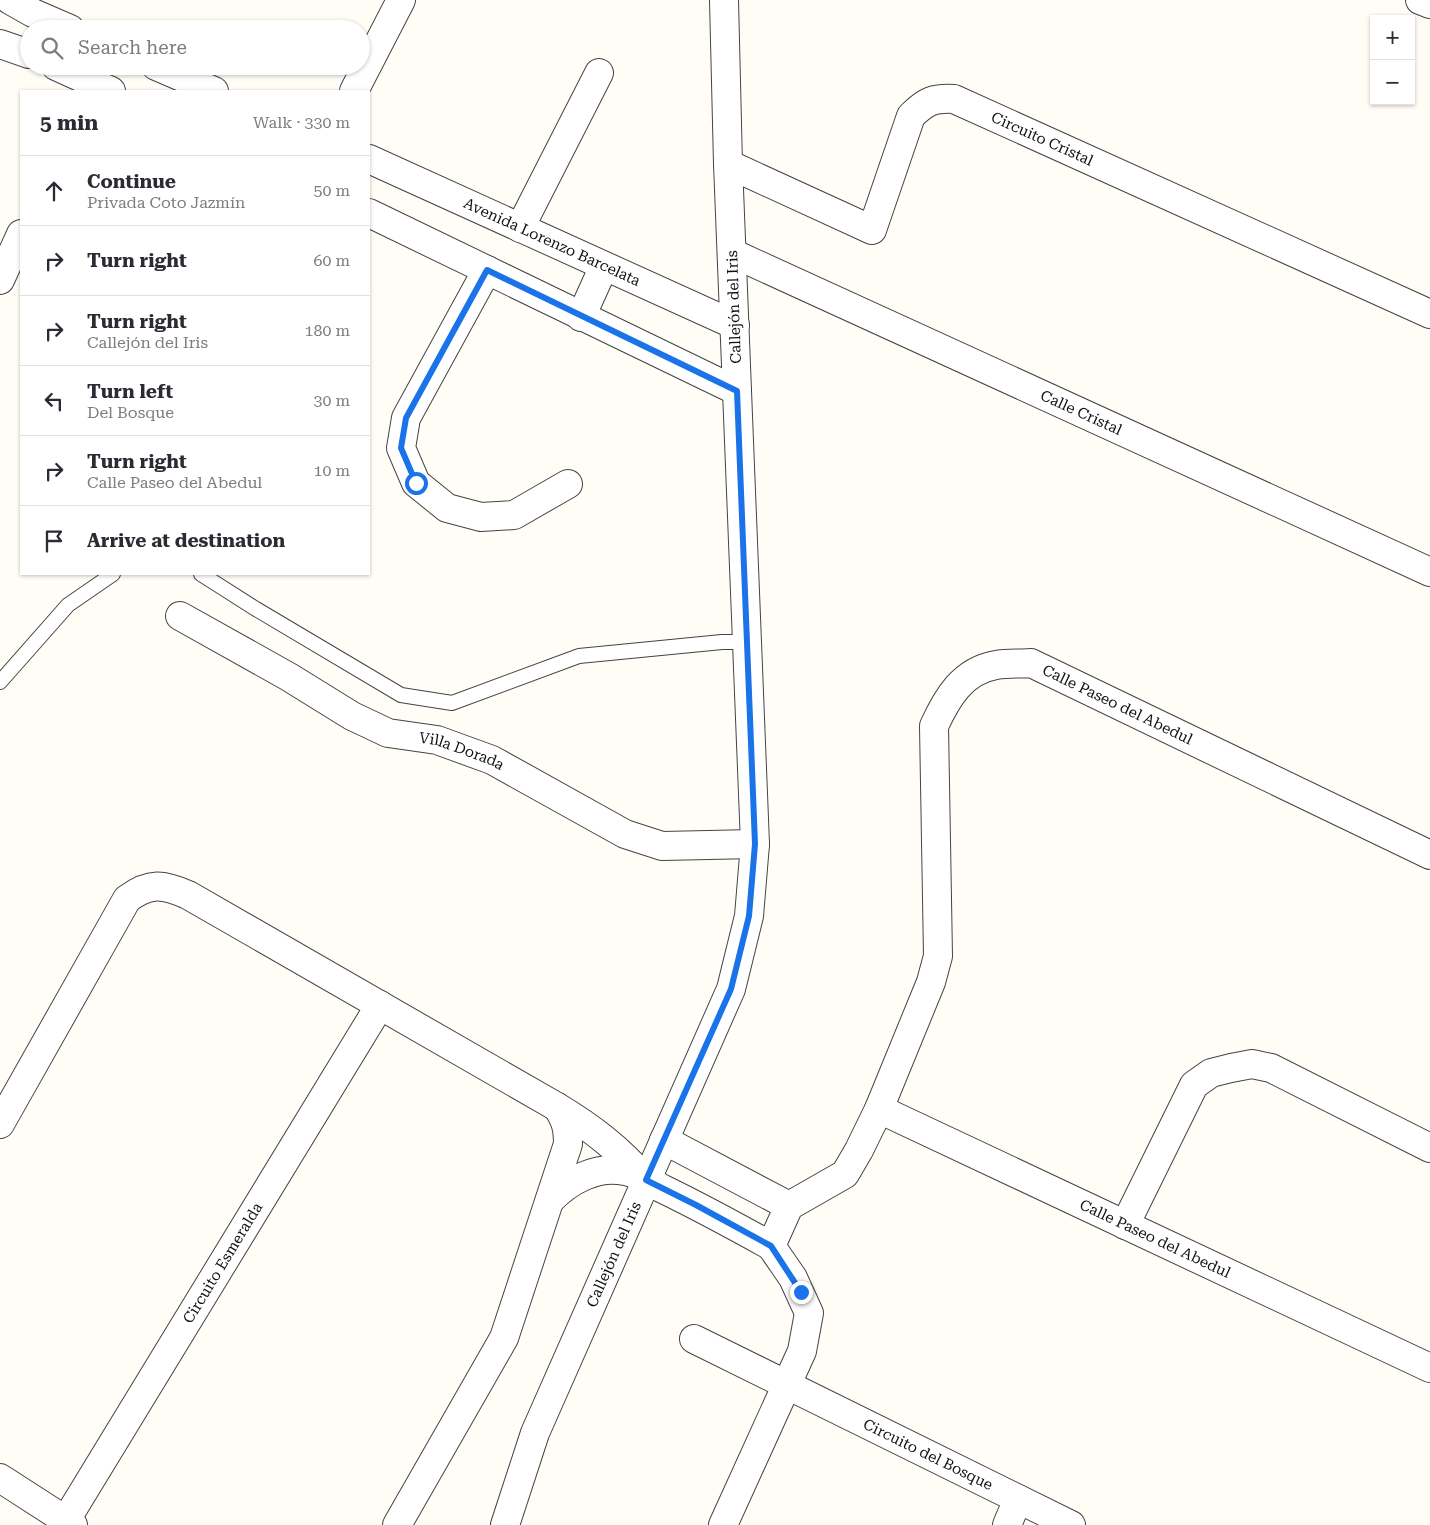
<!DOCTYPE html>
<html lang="en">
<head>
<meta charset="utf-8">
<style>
	body { margin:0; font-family:"Roboto Serif",serif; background:#f2f2f3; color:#2b2b33 }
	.controls { position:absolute; right:15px; top:15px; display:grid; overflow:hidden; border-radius:0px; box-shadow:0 1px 4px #0004 }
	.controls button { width:45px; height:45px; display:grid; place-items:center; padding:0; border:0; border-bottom:1px solid #e1e1e2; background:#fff; color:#2b2b33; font:25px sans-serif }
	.stop { position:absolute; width:15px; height:15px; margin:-11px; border:4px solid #1a73e8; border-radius:50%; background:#fff }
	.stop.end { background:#1a73e8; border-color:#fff; box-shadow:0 1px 5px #0008 }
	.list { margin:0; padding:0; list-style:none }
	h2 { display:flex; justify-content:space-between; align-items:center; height:65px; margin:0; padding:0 20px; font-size:21px }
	h2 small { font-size:16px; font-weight:400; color:#7c7c81 }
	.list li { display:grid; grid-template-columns:32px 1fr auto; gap:15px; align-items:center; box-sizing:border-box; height:70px; padding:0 20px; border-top:1px solid #e1e1e2 }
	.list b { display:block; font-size:19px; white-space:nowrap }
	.list p { margin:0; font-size:16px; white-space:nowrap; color:#7c7c81 }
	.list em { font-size:16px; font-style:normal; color:#7c7c81 }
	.icon { flex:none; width:28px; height:28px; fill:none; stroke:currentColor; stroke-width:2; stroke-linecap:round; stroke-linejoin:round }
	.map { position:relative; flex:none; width:1430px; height:1525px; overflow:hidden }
	.search { position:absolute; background:#fff; box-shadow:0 1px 4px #0004; left:20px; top:20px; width:350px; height:55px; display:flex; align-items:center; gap:12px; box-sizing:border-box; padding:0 18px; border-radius:28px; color:#7c7c81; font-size:19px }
	.panel { position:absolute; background:#fff; box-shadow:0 1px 4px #0004; left:20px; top:90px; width:350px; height:485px; border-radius:0px }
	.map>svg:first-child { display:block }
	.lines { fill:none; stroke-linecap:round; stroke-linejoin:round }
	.service-casing { stroke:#444; stroke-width:16 }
	.minor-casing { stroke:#444; stroke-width:30 }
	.tertiary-casing { stroke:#444; stroke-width:30 }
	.service { stroke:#fff; stroke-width:14 }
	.minor { stroke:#fff; stroke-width:28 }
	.tertiary { stroke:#fff; stroke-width:28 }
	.route { stroke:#1a73e8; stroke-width:6 }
	.labels { text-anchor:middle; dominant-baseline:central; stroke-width:5; stroke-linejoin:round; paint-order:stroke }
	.street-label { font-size:15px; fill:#111; stroke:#fff }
</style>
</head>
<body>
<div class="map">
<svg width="1430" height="1525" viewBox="0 0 1430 1525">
	<rect width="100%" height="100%" fill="#fffdf5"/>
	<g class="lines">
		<!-- service casing -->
		<g class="service-casing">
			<g id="service">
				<path d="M 201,574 L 256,609 L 401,695 L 452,703 L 579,656 L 722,642 L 747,642"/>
				<path d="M 0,682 L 68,605 L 113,574"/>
			</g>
		</g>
		<!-- minor casing -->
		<g class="minor-casing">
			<g id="minor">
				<path d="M 10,0 L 33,13 L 70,29"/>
				<path d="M 1420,0 L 1430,4"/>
				<path d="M 0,44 L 29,54"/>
				<path d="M 56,66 L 111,91"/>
				<path d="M 156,66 L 214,91"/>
				<path d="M 354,91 L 401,0"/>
				<path id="s1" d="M 369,159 L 735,325"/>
				<path id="s2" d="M 728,164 L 872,230 L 911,116 C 926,101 933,98 954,99 L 1430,314"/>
				<path d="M 369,213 L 737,391"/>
				<path d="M 520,228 L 599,73"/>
				<path id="s3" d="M 732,253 L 1430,572"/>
				<path d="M 487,270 L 406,418 L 401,448 L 416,483 L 447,508 L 481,517 L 514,515 L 568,484"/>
				<path d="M 0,280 L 21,234"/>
				<path d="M 581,317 L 604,266"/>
				<path id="s4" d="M 180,616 L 289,677 L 352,716 L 388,733 L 437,740 L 492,760 L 625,834 L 662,846 L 755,844"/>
				<path id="s5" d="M 879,1109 L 1430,1368"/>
				<path d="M 0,1124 L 127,899 C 150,882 163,884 188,895 L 557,1107 C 592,1128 619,1149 646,1180"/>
				<path d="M 664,1140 L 789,1206"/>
				<path d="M 550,1200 C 569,1181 596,1165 625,1171 C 638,1173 652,1183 663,1189 C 700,1207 735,1226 771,1246"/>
				<path d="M 1125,1225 L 1194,1085 L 1211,1073 L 1231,1068 L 1252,1064 L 1271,1068 L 1430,1148"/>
				<path id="s6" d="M 694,1339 L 1071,1525"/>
				<path d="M 0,1478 L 73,1525"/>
				<path id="s7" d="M 66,1520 L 380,1005"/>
				<path d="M 397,1525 L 504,1338 L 568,1144 C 568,1129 566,1120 557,1107"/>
				<path id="s8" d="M 723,1525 L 802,1351 L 809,1313 L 793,1278 L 771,1246 L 789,1206 L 845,1174 L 859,1150 L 879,1109 L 931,982 L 938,956 L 934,726 C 947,698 962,671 996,665 C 1007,663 1020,664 1031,663 L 1430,855"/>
				<path d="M 1007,1525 L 1018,1499"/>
			</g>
		</g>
		<!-- tertiary casing -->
		<g class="tertiary-casing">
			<g id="tertiary">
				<path id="s9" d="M 505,1525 L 535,1433 L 731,989 L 749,916 L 755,844 L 728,164 L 724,0"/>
			</g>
		</g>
		<!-- service -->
		<use href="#service" class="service"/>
		<!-- minor -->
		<use href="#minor" class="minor"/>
		<!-- tertiary -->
		<use href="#tertiary" class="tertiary"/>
	</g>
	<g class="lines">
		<!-- route -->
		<path class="route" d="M 416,483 L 401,448 L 406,418 L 487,270 L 737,391 L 755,844 L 749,916 L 731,989 L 646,1180 L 696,1205 L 771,1246 L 801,1292"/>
	</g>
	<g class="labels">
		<!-- street labels -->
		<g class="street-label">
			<text stroke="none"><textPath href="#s2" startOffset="424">Circuito Cristal</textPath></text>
			<text stroke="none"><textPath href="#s1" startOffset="201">Avenida Lorenzo Barcelata</textPath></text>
			<text transform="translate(734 307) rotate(-92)">Callejón del Iris</text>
			<text stroke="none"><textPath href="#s3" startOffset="384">Calle Cristal</textPath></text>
			<text stroke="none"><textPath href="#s8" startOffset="1105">Calle Paseo del Abedul</textPath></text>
			<text stroke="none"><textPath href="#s4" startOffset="315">Villa Dorada</textPath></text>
			<text stroke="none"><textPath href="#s5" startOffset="305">Calle Paseo del Abedul</textPath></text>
			<text stroke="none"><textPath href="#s9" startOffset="292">Callejón del Iris</textPath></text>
			<text stroke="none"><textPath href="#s7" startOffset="301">Circuito Esmeralda</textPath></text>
			<text stroke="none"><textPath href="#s6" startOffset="261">Circuito del Bosque</textPath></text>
		</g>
	</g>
</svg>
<div class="controls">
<button>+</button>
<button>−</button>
</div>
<div class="stop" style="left:416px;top:483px"></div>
<div class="stop end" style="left:801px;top:1292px"></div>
<div class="search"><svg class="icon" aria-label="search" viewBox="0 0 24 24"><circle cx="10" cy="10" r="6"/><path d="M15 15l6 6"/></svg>Search here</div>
<section class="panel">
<h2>5 min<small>Walk · 330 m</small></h2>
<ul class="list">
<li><svg class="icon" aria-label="ahead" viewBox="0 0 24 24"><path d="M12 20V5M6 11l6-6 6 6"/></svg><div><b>Continue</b><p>Privada Coto Jazmín</p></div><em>50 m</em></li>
<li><svg class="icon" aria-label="right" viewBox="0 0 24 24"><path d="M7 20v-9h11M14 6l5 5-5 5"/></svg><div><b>Turn right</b></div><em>60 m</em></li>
<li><svg class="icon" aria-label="right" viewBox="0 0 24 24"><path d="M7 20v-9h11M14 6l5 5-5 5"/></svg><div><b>Turn right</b><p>Callejón del Iris</p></div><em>180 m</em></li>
<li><svg class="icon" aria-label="left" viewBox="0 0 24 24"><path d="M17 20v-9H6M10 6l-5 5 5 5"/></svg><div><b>Turn left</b><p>Del Bosque</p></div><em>30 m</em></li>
<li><svg class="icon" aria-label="right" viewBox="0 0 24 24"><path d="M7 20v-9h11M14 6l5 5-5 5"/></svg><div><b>Turn right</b><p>Calle Paseo del Abedul</p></div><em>10 m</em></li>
<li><svg class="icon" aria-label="arrive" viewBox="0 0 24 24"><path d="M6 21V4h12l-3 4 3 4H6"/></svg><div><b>Arrive at destination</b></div></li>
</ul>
</section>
</div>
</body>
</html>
